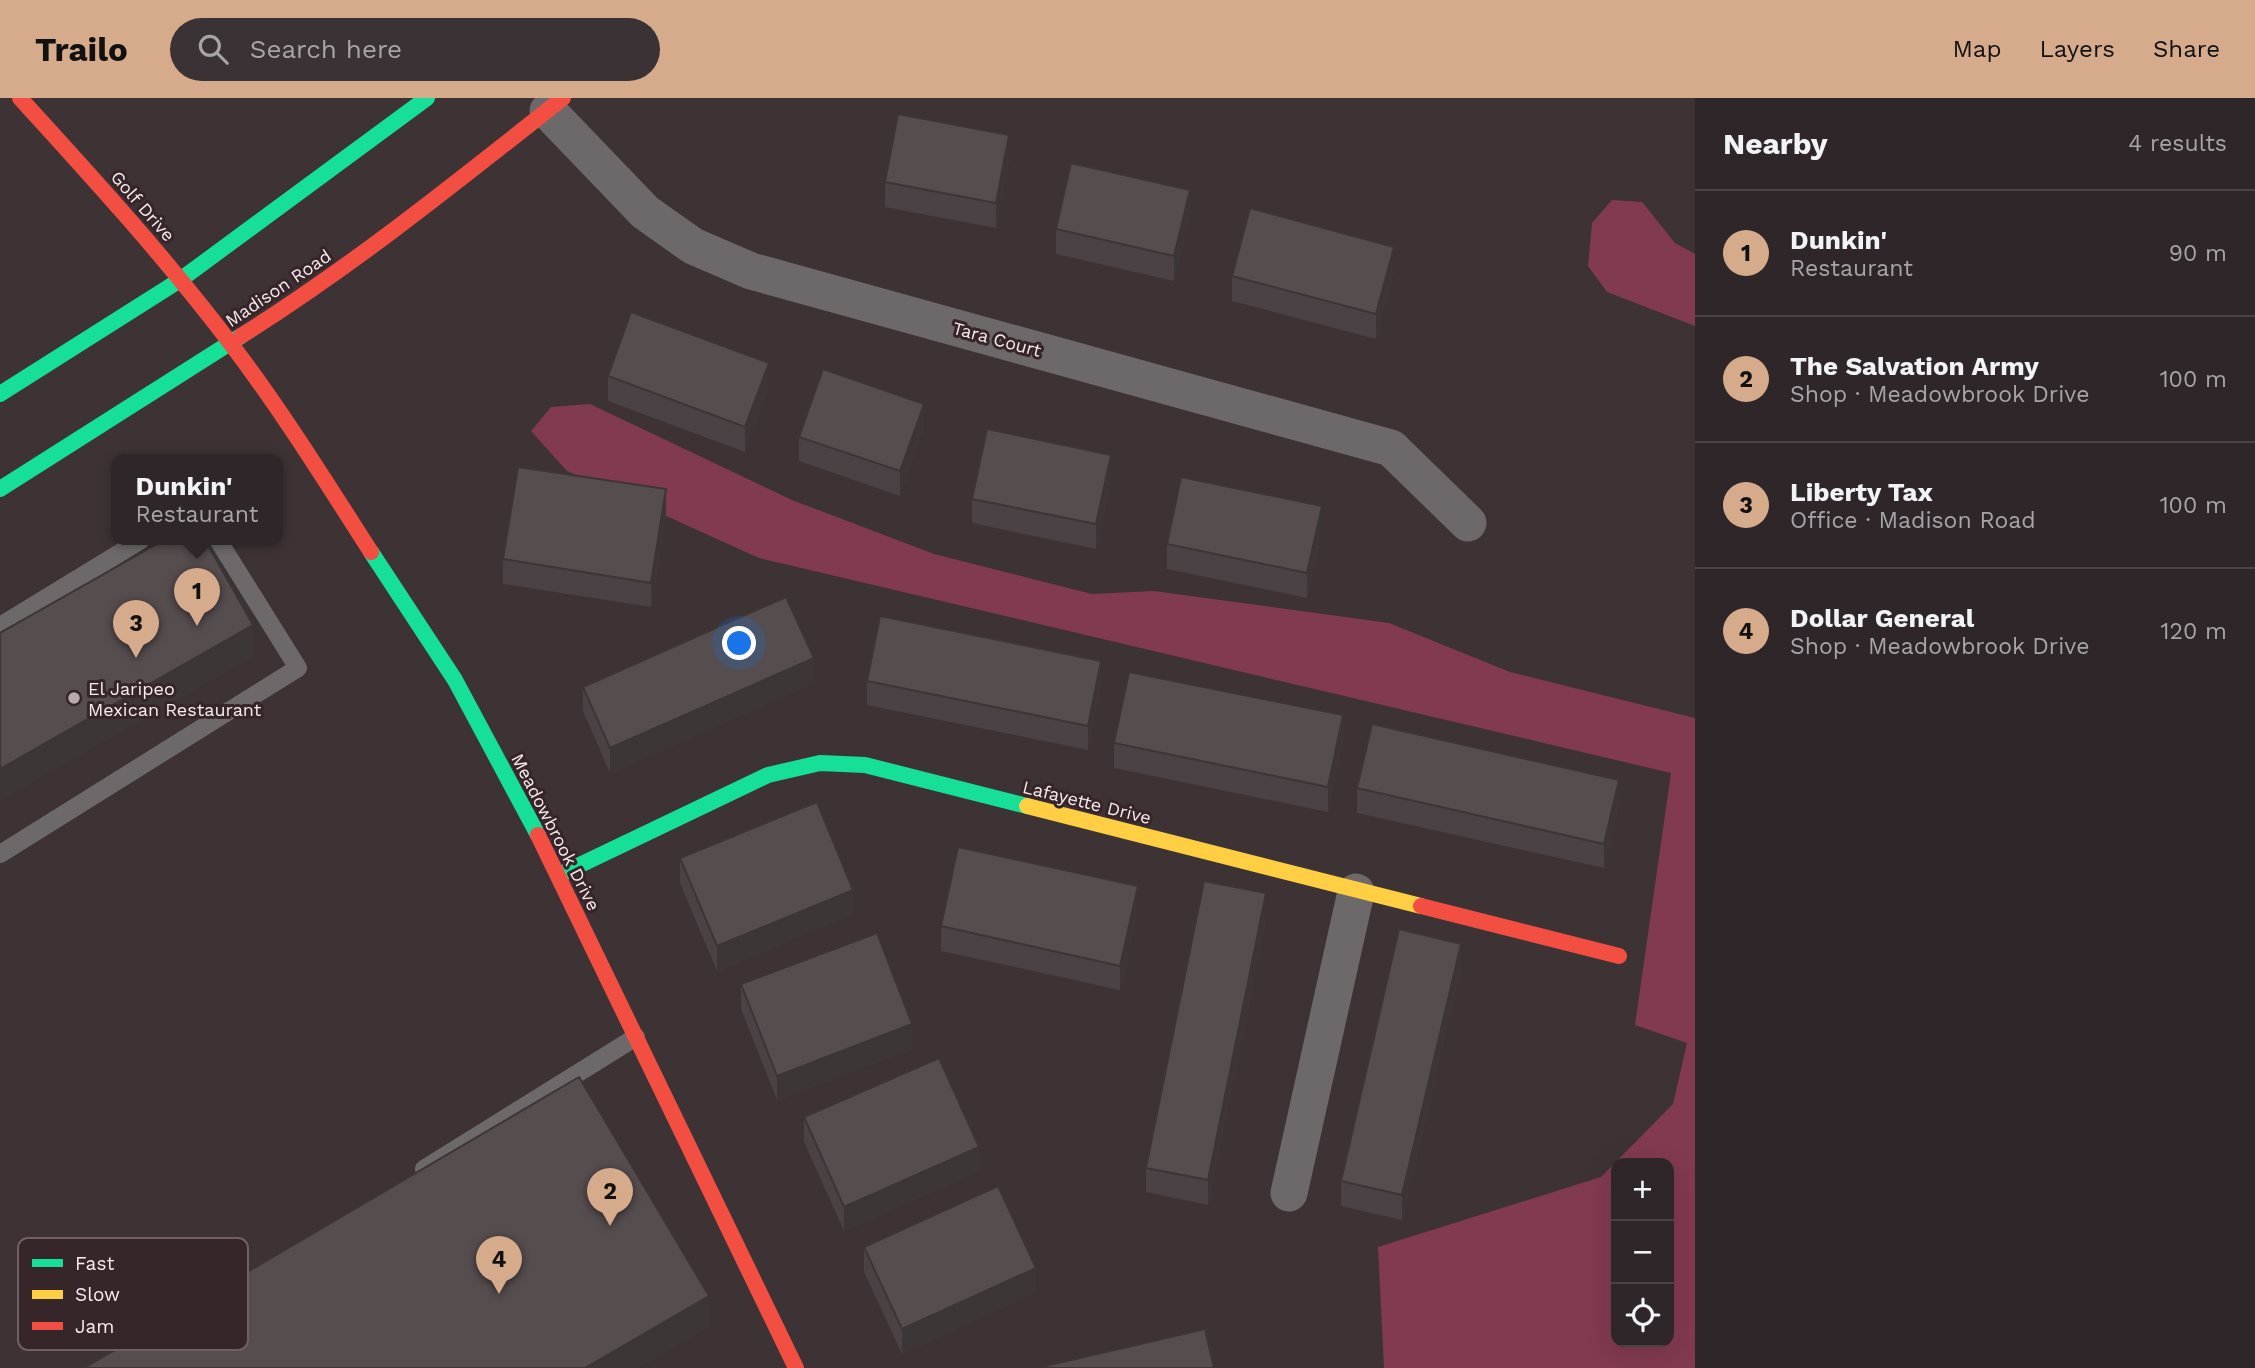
<!DOCTYPE html>
<html lang="en">
<head>
<meta charset="utf-8">
<style>
	body { margin:0; font-family:"Work Sans",sans-serif; background:#3a3234; color:#f1f3f6 }
	.controls { position:absolute; right:21px; bottom:21px; display:grid; overflow:hidden; border-radius:14px; box-shadow:0 7px 28px #0002 }
	.controls button { width:63px; height:63px; display:grid; place-items:center; padding:0; border:0; border-bottom:2px solid #494345; background:#2e2628; color:#f1f3f6; font:35px sans-serif }
	.you { position:absolute; left:740px; top:546px; width:24px; height:24px; margin:-18px; border:5px solid #fff; border-radius:50%; background:#1a73e8; box-shadow:0 0 0 10px #1a73e833 }
	.badge { display:grid; place-items:center; width:46px; height:46px; border-radius:50%; background:#d6ab8b; color:#111; font-size:23px; font-weight:700 }
	.pin { position:absolute; translate:-50% -58px; filter:drop-shadow(0 2px 4px #0008) }
	.pin::after { content:''; position:absolute; top:37px; width:24px; height:21px; background:inherit; clip-path:polygon(0 0,100% 0,50% 100%) }
	.popup { position:absolute; left:111px; top:356px; width:172px; height:91px; box-sizing:border-box; display:grid; place-content:center; border-radius:14px; background:#2e2628; filter:drop-shadow(0 2px 5px #0005); font-size:23px; white-space:nowrap; color:#a7a5a8 }
	.popup b { font-size:26px; color:#f1f3f6 }
	.popup::after { content:''; position:absolute; left:50%; top:100%; margin-left:-14px; border:14px solid transparent; border-top-color:#2e2628 }
	.list { margin:0; padding:0; list-style:none }
	h2 { display:flex; justify-content:space-between; align-items:center; height:91px; margin:0; padding:0 28px; font-size:30px }
	h2 small { font-size:23px; font-weight:400; color:#a7a5a8 }
	.list li { display:grid; grid-template-columns:46px 1fr auto; gap:21px; align-items:center; box-sizing:border-box; height:126px; padding:0 28px; border-top:2px solid #494345 }
	.list b { display:block; font-size:26px; white-space:nowrap }
	.list p { margin:0; font-size:23px; white-space:nowrap; color:#a7a5a8 }
	.list em { font-size:23px; font-style:normal; color:#a7a5a8 }
	.icon { flex:none; width:38px; height:38px; fill:none; stroke:currentColor; stroke-width:2; stroke-linecap:round; stroke-linejoin:round }
	.map { position:relative; flex:none; width:1695px; height:1270px; overflow:hidden }
	header { display:flex; align-items:center; gap:42px; box-sizing:border-box; height:98px; padding:0 35px; background:#d6ab8b; color:#111 }
	header strong { font-size:33px }
	nav { display:flex; gap:38px; margin-inline-start:auto; font-size:24px }
	.search { width:490px; height:63px; background:#3a3234; display:flex; align-items:center; gap:18px; box-sizing:border-box; padding:0 24px; border-radius:38px; color:#a7a5a8; font-size:26px }
	main { display:flex }
	aside { flex:1; background:#2e2628 }
	.map>svg:first-child { display:block }
	.forest { fill:#823a50; fill-rule:evenodd }
	.lines { fill:none; stroke-linecap:round; stroke-linejoin:round }
	.lane { stroke:#6d696b; stroke-width:18 }
	.street { stroke:#6d696b; stroke-width:37 }
	.fast { stroke:#16e098; stroke-width:16 }
	.slow { stroke:#ffcf43; stroke-width:16 }
	.jam { stroke:#f24e42; stroke-width:16 }
	.wall { fill:#4a4244 }
	.shaded-wall { fill:#3c3637 }
	.building { fill:#564d4f; stroke:#3c3637; stroke-width:2 }
	.poi-dot { fill:#b7abad; stroke:#362529; stroke-width:2.5 }
	.labels { text-anchor:middle; dominant-baseline:central; stroke-width:6; stroke-linejoin:round; paint-order:stroke }
	.street-label { font-size:18px; fill:#f8ebee; stroke:#362529 }
	.poi-label { font-size:18px; fill:#f8ebee; stroke:#362529; text-anchor:start }
	.key { fill:#362529; stroke:#706064; stroke-width:2 }
	.key-label { font-size:19px; fill:#f8ebee }
</style>
</head>
<body>
<header>
<strong>Trailo</strong>
<div class="search"><svg class="icon" aria-label="search" viewBox="0 0 24 24"><circle cx="10" cy="10" r="6"/><path d="M15 15l6 6"/></svg>Search here</div>
<nav><a>Map</a><a>Layers</a><a>Share</a></nav>
</header>
<main>
<div class="map">
<svg width="1695" height="1270" viewBox="0 0 1695 1270">
	<rect width="100%" height="100%" fill="#3d3335"/>
	<!-- forest -->
	<g class="forest">
		<path d="M 1612,102 L 1642,104 L 1675,145 L 1695,156 L 1695,228 L 1607,194 L 1588,168 L 1592,125 Z"/>
		<path d="M 590,306 L 792,402 L 934,456 L 1092,496 L 1154,493 L 1389,525 L 1510,574 L 1695,620 L 1695,1270 L 1384,1270 L 1378,1149 L 1601,1079 L 1673,1006 L 1687,945 L 1635,927 L 1671,675 L 759,460 L 567,373 L 531,333 L 551,309 ZM 1616,1065 L 1669,1065 L 1669,1244 L 1616,1244 Z"/>
	</g>
	<g class="lines">
		<!-- lane -->
		<g class="lane">
			<path d="M 0,528 L 141,442"/>
			<path d="M 0,756 L 298,570 L 218,442"/>
			<path d="M 424,1071 L 636,939"/>
		</g>
		<!-- street -->
		<g class="street">
			<path d="M 548,13 L 645,114 L 693,148 L 751,173 L 1391,350 L 1468,425"/>
			<path d="M 1289,1095 L 1356,794"/>
		</g>
		<!-- fast -->
		<g class="fast">
			<path d="M 0,296 L 180,182 L 427,0"/>
			<path d="M 0,391 L 241,238"/>
			<path d="M 371,454 L 455,582 L 538,737"/>
			<path d="M 559,777 L 768,677 L 820,665 L 865,667 L 1027,708"/>
		</g>
		<!-- slow -->
		<path class="slow" d="M 1027,708 L 1421,808"/>
		<!-- jam -->
		<g class="jam">
			<path d="M 20,0 C 93,80 166,160 231,246 C 282,313 326,384 371,454"/>
			<path d="M 241,238 C 354,167 458,83 563,0"/>
			<path d="M 538,737 L 796,1270"/>
			<path d="M 1421,808 L 1619,858"/>
		</g>
	</g>
	<!-- wall -->
	<g class="wall">
		<path d="M 1009,61 L 996,130 L 885,109 L 885,84 Z"/>
		<path d="M 1190,117 L 1174,183 L 1056,156 L 1056,131 Z"/>
		<path d="M 1394,173 L 1376,241 L 1232,203 L 1232,178 Z"/>
		<path d="M 608,278 L 769,290 L 745,354 L 608,303 Z"/>
		<path d="M 924,330 L 900,398 L 799,363 L 799,339 Z"/>
		<path d="M 1111,382 L 1096,451 L 972,425 L 972,401 Z"/>
		<path d="M 666,416 L 651,509 L 503,486 L 503,461 Z"/>
		<path d="M 1322,433 L 1307,500 L 1167,471 L 1167,446 Z"/>
		<path d="M 867,583 L 1101,587 L 1088,652 L 867,607 Z"/>
		<path d="M 814,585 L 610,675 L 583,613 L 583,589 Z"/>
		<path d="M 1343,641 L 1328,714 L 1114,670 L 1114,645 Z"/>
		<path d="M 1357,690 L 1619,706 L 1604,770 L 1357,715 Z"/>
		<path d="M 680,760 L 853,816 L 717,873 L 680,785 Z"/>
		<path d="M 1138,812 L 1120,892 L 941,853 L 941,828 Z"/>
		<path d="M 1266,820 L 1208,1107 L 1146,1094 L 1146,1070 Z"/>
		<path d="M 1461,870 L 1402,1122 L 1341,1108 L 1341,1083 Z"/>
		<path d="M 741,886 L 912,951 L 777,1002 L 741,911 Z"/>
		<path d="M 804,1019 L 979,1073 L 844,1133 L 804,1044 Z"/>
		<path d="M 864,1149 L 1036,1194 L 902,1256 L 864,1174 Z"/>
	</g>
	<!-- shaded-wall -->
	<g class="shaded-wall">
		<path d="M 1009,37 L 1009,61 L 996,130 L 996,105 Z"/>
		<path d="M 1190,92 L 1190,117 L 1174,183 L 1174,158 Z"/>
		<path d="M 1394,149 L 1394,173 L 1376,241 L 1376,216 Z"/>
		<path d="M 769,265 L 769,290 L 745,354 L 745,329 Z"/>
		<path d="M 924,306 L 924,330 L 900,398 L 900,373 Z"/>
		<path d="M 1111,357 L 1111,382 L 1096,451 L 1096,426 Z"/>
		<path d="M 666,391 L 666,416 L 651,509 L 651,485 Z"/>
		<path d="M 1322,408 L 1322,433 L 1307,500 L 1307,475 Z"/>
		<path d="M 253,527 L 253,559 L 0,703 L 0,671 Z"/>
		<path d="M 814,560 L 814,585 L 610,675 L 610,650 Z"/>
		<path d="M 1101,563 L 1101,587 L 1088,652 L 1088,628 Z"/>
		<path d="M 1343,617 L 1343,641 L 1328,714 L 1328,689 Z"/>
		<path d="M 1619,682 L 1619,706 L 1604,770 L 1604,746 Z"/>
		<path d="M 1138,788 L 1138,812 L 1120,892 L 1120,868 Z"/>
		<path d="M 853,792 L 853,816 L 717,873 L 717,848 Z"/>
		<path d="M 1266,795 L 1266,820 L 1208,1107 L 1208,1082 Z"/>
		<path d="M 1461,846 L 1461,870 L 1402,1122 L 1402,1097 Z"/>
		<path d="M 912,926 L 912,951 L 777,1002 L 777,978 Z"/>
		<path d="M 979,1049 L 979,1073 L 844,1133 L 844,1109 Z"/>
		<path d="M 1036,1170 L 1036,1194 L 902,1256 L 902,1231 Z"/>
		<path d="M 709,1198 L 709,1229 L 639,1270 L 585,1270 Z"/>
	</g>
	<!-- building -->
	<g class="building">
		<path d="M 898,16 L 1009,37 L 996,105 L 885,84 Z"/>
		<path d="M 1071,65 L 1190,92 L 1174,158 L 1056,131 Z"/>
		<path d="M 1250,110 L 1394,149 L 1376,216 L 1232,178 Z"/>
		<path d="M 631,214 L 769,265 L 745,329 L 608,278 Z"/>
		<path d="M 823,271 L 924,306 L 900,373 L 799,339 Z"/>
		<path d="M 987,331 L 1111,357 L 1096,426 L 972,401 Z"/>
		<path d="M 518,369 L 666,391 L 651,485 L 503,461 Z"/>
		<path d="M 1181,379 L 1322,408 L 1307,475 L 1167,446 Z"/>
		<path d="M 164,442 L 205,442 L 253,527 L 0,671 L 0,535 Z"/>
		<path d="M 786,499 L 814,560 L 610,650 L 583,589 Z"/>
		<path d="M 880,518 L 1101,563 L 1088,628 L 867,583 Z"/>
		<path d="M 1129,574 L 1343,617 L 1328,689 L 1114,645 Z"/>
		<path d="M 1372,626 L 1619,682 L 1604,746 L 1357,690 Z"/>
		<path d="M 817,704 L 853,792 L 717,848 L 680,760 Z"/>
		<path d="M 958,749 L 1138,788 L 1120,868 L 941,828 Z"/>
		<path d="M 1204,783 L 1266,795 L 1208,1082 L 1146,1070 Z"/>
		<path d="M 1399,831 L 1461,846 L 1402,1097 L 1341,1083 Z"/>
		<path d="M 877,835 L 912,926 L 777,978 L 741,886 Z"/>
		<path d="M 939,960 L 979,1049 L 844,1109 L 804,1019 Z"/>
		<path d="M 579,979 L 709,1198 L 585,1270 L 84,1270 Z"/>
		<path d="M 998,1088 L 1036,1170 L 902,1231 L 864,1149 Z"/>
		<path d="M 1205,1231 L 1214,1270 L 1037,1270 Z"/>
	</g>
	<!-- markers -->
	<circle class="poi-dot" cx="74" cy="600" r="7"/>
	<g class="labels">
		<!-- street labels -->
		<g class="street-label">
			<text transform="translate(143 108) rotate(49)">Golf Drive</text>
			<text transform="translate(278 190) rotate(-34)">Madison Road</text>
			<text transform="translate(997 241) rotate(15)">Tara Court</text>
			<text transform="translate(1087 704) rotate(14)">Lafayette Drive</text>
			<text transform="translate(556 734) rotate(63)">Meadowbrook Drive</text>
		</g>
		<!-- poi labels -->
		<g class="poi-label">
			<text x="88" y="590">El Jaripeo<tspan x="88" dy="21">Mexican Restaurant</tspan></text>
		</g>
	</g>
	<!-- legend -->
	<rect x="18" y="1140" width="230" height="112" rx="10" class="key"/>
	<rect x="32" y="1161" width="31" height="8" fill="#16e098"/>
	<rect x="32" y="1192" width="31" height="9" fill="#ffcf43"/>
	<rect x="32" y="1224" width="31" height="8" fill="#f24e42"/>
	<g class="key-label">
		<text x="75" y="1172">Fast</text>
		<text x="75" y="1203">Slow</text>
		<text x="75" y="1235">Jam</text>
	</g>
</svg>
<div class="controls">
<button>+</button>
<button>−</button>
<button><svg class="icon" aria-label="locate" viewBox="0 0 24 24"><circle cx="12" cy="12" r="6"/><path d="M12 2v4M12 18v4M2 12h4M18 12h4"/></svg></button>
</div>
<div class="you"></div>
<div class="pin badge" style="left:197px;top:528px">1</div>
<div class="popup"><b>Dunkin'</b>Restaurant</div>
<div class="pin badge" style="left:610px;top:1128px">2</div>
<div class="pin badge" style="left:136px;top:560px">3</div>
<div class="pin badge" style="left:499px;top:1196px">4</div>
</div>
<aside>
<h2>Nearby<small>4 results</small></h2>
<ul class="list">
<li><span class="badge">1</span><div><b>Dunkin'</b><p>Restaurant</p></div><em>90 m</em></li>
<li><span class="badge">2</span><div><b>The Salvation Army</b><p>Shop · Meadowbrook Drive</p></div><em>100 m</em></li>
<li><span class="badge">3</span><div><b>Liberty Tax</b><p>Office · Madison Road</p></div><em>100 m</em></li>
<li><span class="badge">4</span><div><b>Dollar General</b><p>Shop · Meadowbrook Drive</p></div><em>120 m</em></li>
</ul>
</aside>
</main>
</body>
</html>
